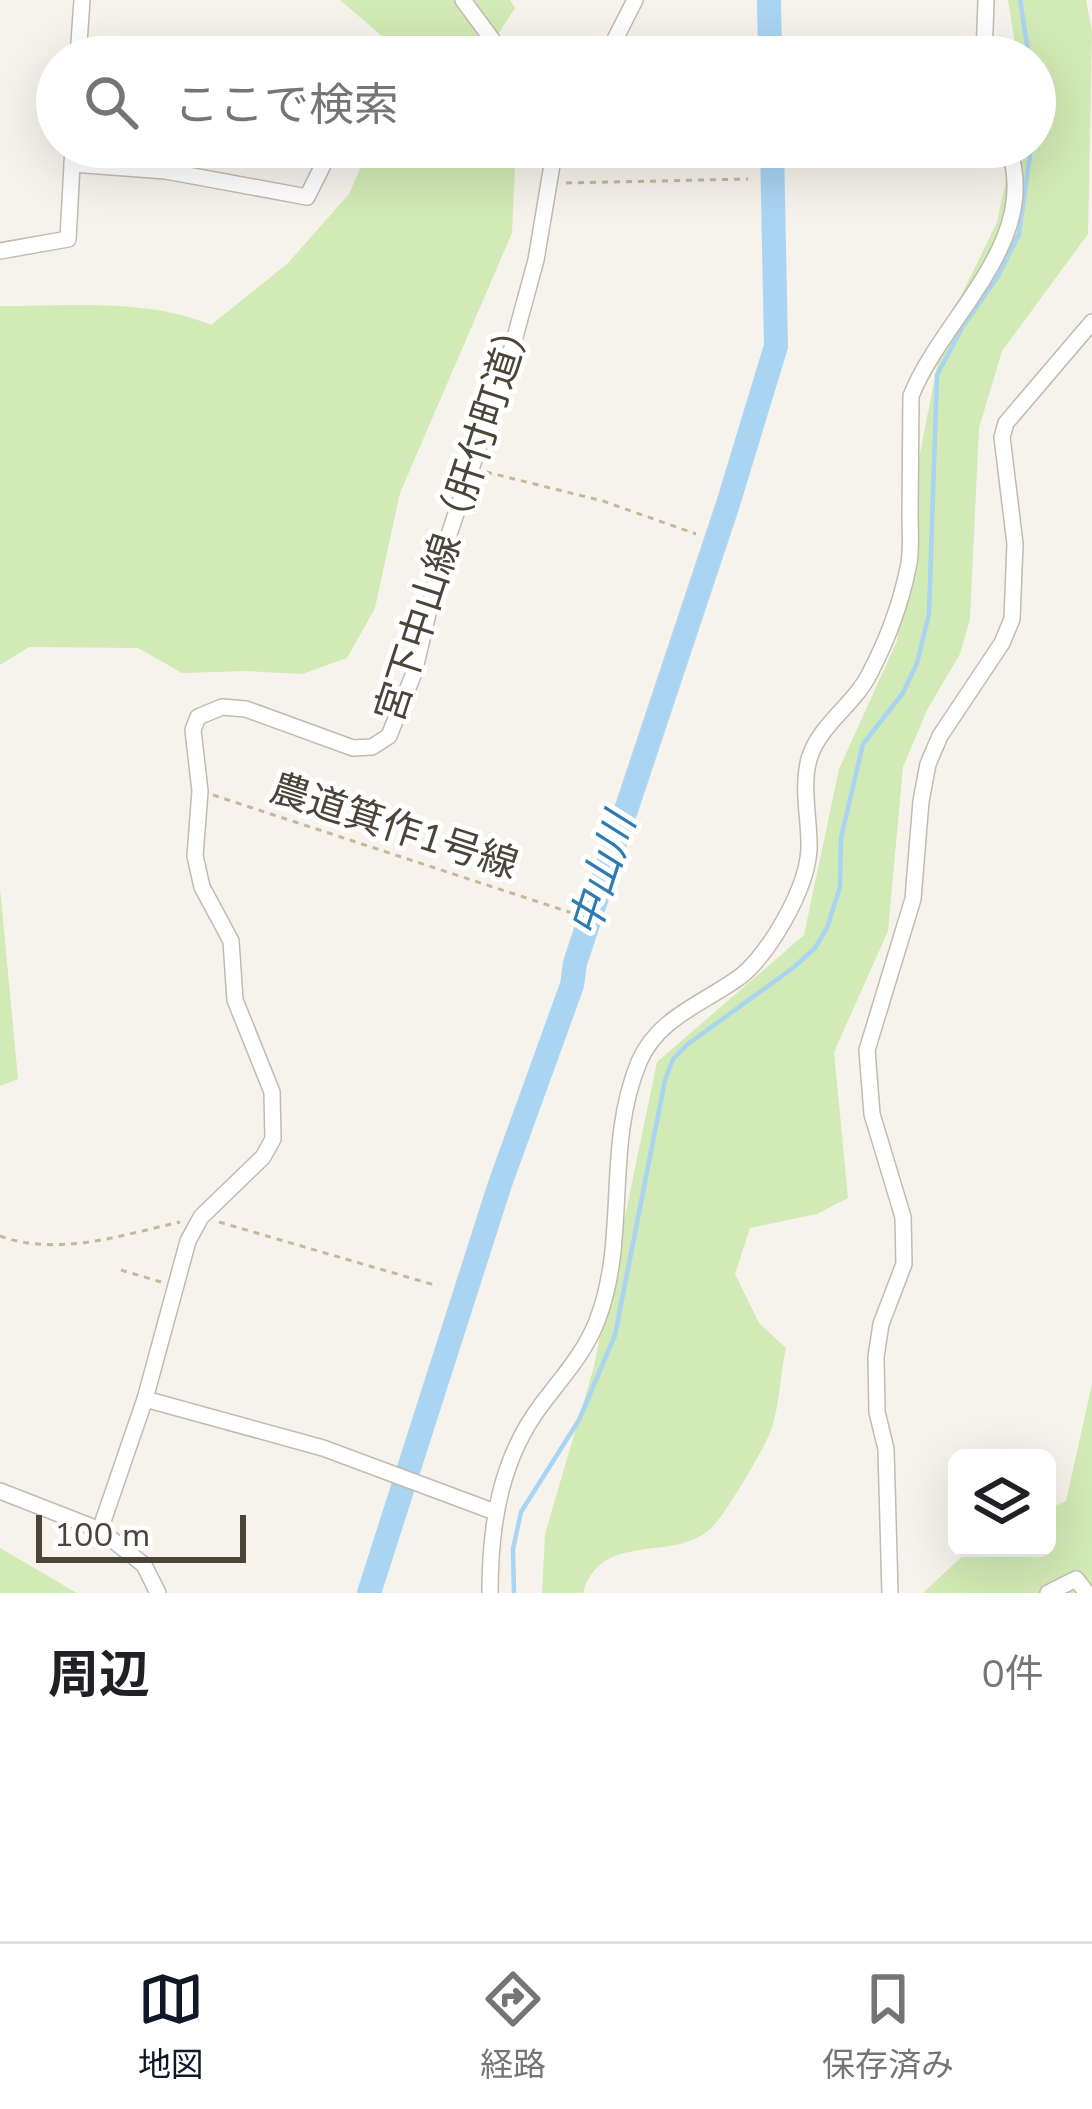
<!DOCTYPE html>
<html lang="ja">
<head>
<meta charset="utf-8">
<style>
	body { margin:0; font-family:"Nunito Sans","Noto Sans JP",sans-serif; background:#f6f6f6; color:#202124 }
	.controls { position:absolute; right:36px; bottom:36px; display:grid; overflow:hidden; border-radius:18px; box-shadow:0 12px 48px #0002 }
	.controls button { width:108px; height:108px; display:grid; place-items:center; padding:0; border:0; border-bottom:3px solid #e0e0e0; background:#fff; color:#202124; font:60px sans-serif }
	.scale { position:absolute; left:36px; bottom:30px; width:210px; box-sizing:border-box; padding-left:12px; border:6px solid #4b4439; border-top:0; font-size:33px; line-height:42px; white-space:nowrap; color:#4b4439; -webkit-text-stroke:9px #fff; paint-order:stroke }
	.list { margin:0; padding:0; list-style:none }
	h2 { display:flex; justify-content:space-between; align-items:center; height:156px; margin:0; padding:0 48px; font-size:51px }
	h2 small { font-size:39px; font-weight:400; color:#757577 }
	.icon { flex:none; width:66px; height:66px; fill:none; stroke:currentColor; stroke-width:2; stroke-linecap:round; stroke-linejoin:round }
	.map { position:relative; flex:none; width:1092px; height:1593px; overflow:hidden }
	.search { position:absolute; background:#fff; box-shadow:0 12px 48px #0002; left:36px; right:36px; top:36px; height:132px; display:flex; align-items:center; gap:30px; box-sizing:border-box; padding:0 42px; border-radius:66px; color:#757577; font-size:45px }
	.sheet { height:348px; background:#fff }
	nav { display:flex; justify-content:space-around; align-items:center; box-sizing:border-box; height:168px; border-top:3px solid #e0e0e0; background:#fff; font-size:33px; color:#757577 }
	nav a { display:grid; justify-items:center; gap:6px }
	nav .on { color:#111827 }
	.map>svg:first-child { display:block }
	.green { fill:#d2eab5 }
	.lines { fill:none; stroke-linecap:round; stroke-linejoin:round }
	.stream { stroke:#a9d4f2; stroke-width:4.5 }
	.river { stroke:#a9d4f2; stroke-width:24 }
	.minor-casing { stroke:#c2bbae; stroke-width:18 }
	.path { stroke:#c4b79f; stroke-width:3; stroke-dasharray:6 6; stroke-linecap:butt }
	.minor { stroke:#fff; stroke-width:15 }
	.labels { text-anchor:middle; dominant-baseline:central; stroke-width:10; stroke-linejoin:round; paint-order:stroke }
	.street-label { font-size:39px; fill:#4b4439; stroke:#fff }
	.water-label { font-size:42px; font-style:italic; fill:#2e7ab2; stroke:#fff }
</style>
</head>
<body>
<div class="map">
<svg width="1092" height="1593" viewBox="0 0 1092 1593">
	<rect width="100%" height="100%" fill="#f6f3ec"/>
	<!-- green -->
	<g class="green">
		<path d="M 340,0 L 510,0 L 515,8 L 483,57 L 406,57 Z"/>
		<path d="M 1008,0 L 1086,0 L 1092,31 L 1088,234 L 1002,351 L 979,428 L 970,619 L 960,654 L 927,710 L 903,767 L 888,931 L 834,1052 L 848,1198 L 817,1214 L 750,1228 L 735,1274 L 759,1323 L 786,1348 C 780,1373 780,1405 771,1430 C 765,1448 727,1511 714,1525 C 678,1566 602,1527 583,1593 L 542,1593 L 545,1534 L 593,1370 L 657,1062 L 804,935 L 839,769 L 897,641 L 920,453 L 944,331 L 997,222 L 1013,147 L 1035,147 L 1035,57 L 1017,57 Z"/>
		<path d="M 370,147 L 516,147 L 512,233 L 400,493 L 375,608 L 347,658 L 302,674 L 247,671 L 182,673 L 138,648 L 29,647 L 0,665 L 0,306 C 68,306 149,298 211,325 L 288,263 L 349,194 Z"/>
		<path d="M 0,888 L 18,1079 L 0,1086 Z"/>
		<path d="M 1092,1384 L 1092,1593 L 923,1593 L 971,1548 L 1047,1548 L 1047,1509 L 1066,1501 Z"/>
		<path d="M 0,1548 L 77,1593 L 0,1593 Z"/>
	</g>
	<g class="lines">
		<!-- stream -->
		<g class="stream">
			<path d="M 1020,0 L 1029,57"/>
			<path d="M 514,1593 L 513,1549 L 521,1512 L 579,1420 L 615,1335 L 665,1080 L 673,1059 L 688,1044 L 793,968 L 815,948 L 827,928 L 840,887 L 841,838 L 863,744 L 903,693 L 917,663 L 929,614 L 937,375 L 962,328 L 998,276 L 1019,234 L 1031,147"/>
		</g>
		<!-- river -->
		<g class="river">
			<path d="M 769,0 L 770,57"/>
			<path d="M 369,1593 L 500,1184 L 572,985 L 575,963 L 728,504 L 776,346 L 772,147"/>
		</g>
		<!-- minor casing -->
		<g class="minor-casing">
			<g id="minor">
				<path d="M 463,0 L 505,57"/>
				<path d="M 78,57 L 82,0"/>
				<path d="M 606,57 L 635,0"/>
				<path d="M 984,57 L 986,0"/>
				<path d="M 72,164 L 166,171 L 307,197 L 332,147"/>
				<path d="M 0,251 L 68,239 L 73,147"/>
				<path d="M 145,1399 L 323,1448 L 495,1512"/>
				<path d="M 0,1491 L 100,1530"/>
				<path d="M 158,1593 L 144,1565 L 100,1530 L 145,1399 L 188,1241 L 201,1217 L 263,1157 L 273,1139 L 272,1092 L 235,1000 L 231,941 L 202,887 L 195,856 L 200,791 L 193,730 L 198,717 L 222,707 L 246,709 L 353,748 L 372,747 L 389,736 L 414,673 L 441,558 L 512,348 L 536,260 L 555,147"/>
				<path d="M 490,1593 C 490,1525 500,1459 542,1404 C 563,1376 584,1354 597,1321 C 629,1239 604,1146 639,1062 C 658,1017 705,1003 741,976 C 754,966 767,948 776,934 C 791,910 807,879 809,850 C 810,820 801,789 809,759 C 820,723 855,705 871,671 C 887,640 901,602 908,568 C 912,552 910,531 910,514 C 910,475 911,435 911,396 C 942,317 1043,241 1008,147"/>
				<path d="M 890,1593 L 886,1449 L 877,1412 L 876,1357 L 881,1324 L 904,1264 L 903,1217 L 872,1114 L 867,1050 L 913,899 L 921,801 L 928,764 L 940,736 L 1002,643 L 1012,619 L 1015,544 L 1002,437 L 1006,423 L 1092,322"/>
				<path d="M 1048,1593 L 1076,1579 L 1087,1593"/>
			</g>
		</g>
		<!-- path -->
		<g class="path">
			<path d="M 566,183 L 748,179"/>
			<path d="M 486,472 L 603,501 L 696,534"/>
			<path d="M 213,795 L 572,913"/>
			<path d="M 219,1222 L 438,1286"/>
			<path d="M 0,1236 C 58,1257 122,1235 180,1222"/>
			<path d="M 121,1270 L 161,1282"/>
		</g>
		<!-- minor -->
		<use href="#minor" class="minor"/>
	</g>
	<g class="labels">
		<!-- street labels -->
		<g class="street-label">
			<text transform="translate(455 517) rotate(-72)">宮下中山線（肝付町道）</text>
			<text transform="translate(394 827) rotate(18)">農道箕作1号線</text>
		</g>
		<!-- water labels -->
		<g class="water-label">
			<text transform="translate(603 875) rotate(-72)">中山川</text>
		</g>
	</g>
</svg>
<div class="controls">
<button><svg class="icon" aria-label="layers" viewBox="0 0 24 24"><path d="M12 4l9 5-9 5-9-5zM3 14l9 5 9-5"/></svg></button>
</div>
<div class="scale">100 m</div>
<div class="search"><svg class="icon" aria-label="search" viewBox="0 0 24 24"><circle cx="10" cy="10" r="6"/><path d="M15 15l6 6"/></svg>ここで検索</div>
</div>
<section class="sheet">
<h2>周辺<small>0件</small></h2>
<ul class="list">
</ul>
</section>
<nav>
<a class="on"><svg class="icon" aria-label="map" viewBox="0 0 24 24"><path d="M3 6l6-2 6 2 6-2v14l-6 2-6-2-6 2zM9 4v14M15 6v14"/></svg>地図</a>
<a><svg class="icon" aria-label="directions" viewBox="0 0 24 24"><path d="M12 3l9 9-9 9-9-9zM9 14v-3h6M13 9l2 2-2 2"/></svg>経路</a>
<a><svg class="icon" aria-label="saved" viewBox="0 0 24 24"><path d="M7 4h10v16l-5-4-5 4z"/></svg>保存済み</a>
</nav>
</body>
</html>
